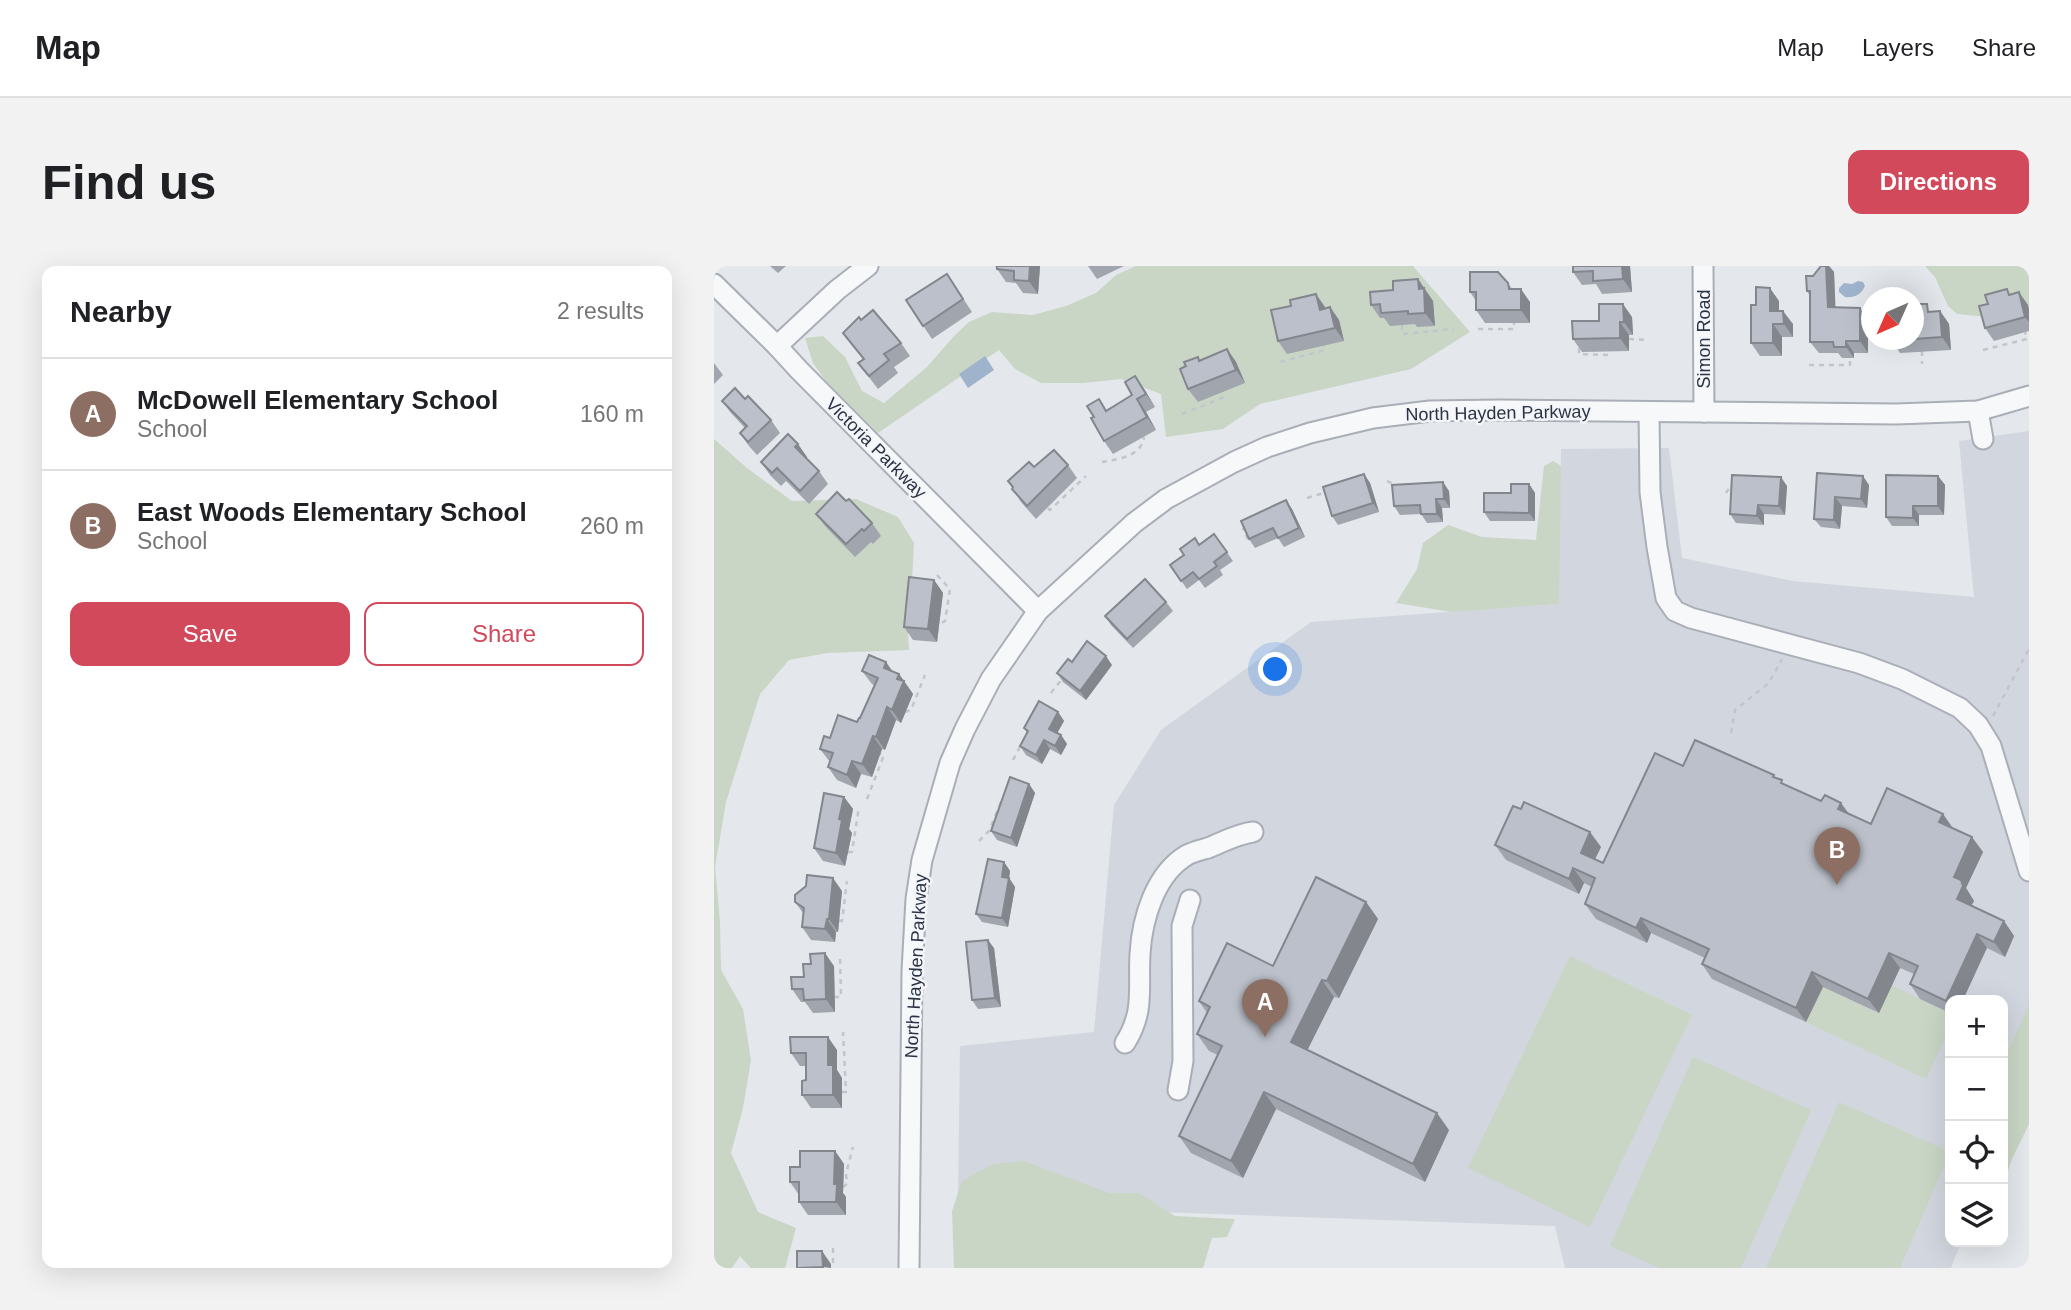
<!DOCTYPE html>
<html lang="en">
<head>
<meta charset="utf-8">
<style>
	body { margin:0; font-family:Arial,sans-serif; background:#f2f2f2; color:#202124 }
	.controls { position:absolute; right:21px; bottom:21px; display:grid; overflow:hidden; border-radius:14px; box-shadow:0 7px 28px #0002 }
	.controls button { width:63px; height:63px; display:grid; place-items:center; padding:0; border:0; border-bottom:2px solid #e0e0e0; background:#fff; color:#202124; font:35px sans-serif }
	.compass { position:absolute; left:1147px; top:21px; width:63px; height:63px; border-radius:50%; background:#fff; box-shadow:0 7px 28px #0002; rotate:225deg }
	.you { position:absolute; left:562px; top:404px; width:24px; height:24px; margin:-18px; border:5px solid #fff; border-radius:50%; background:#1a73e8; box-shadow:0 0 0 10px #1a73e833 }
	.badge { display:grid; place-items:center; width:46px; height:46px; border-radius:50%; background:#d1495b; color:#fff; font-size:23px; font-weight:700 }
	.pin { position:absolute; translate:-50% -58px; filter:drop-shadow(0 2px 4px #0008) }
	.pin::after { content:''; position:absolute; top:37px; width:24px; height:21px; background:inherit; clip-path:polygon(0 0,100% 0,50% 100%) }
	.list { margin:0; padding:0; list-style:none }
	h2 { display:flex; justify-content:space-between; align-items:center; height:91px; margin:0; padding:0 28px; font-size:30px }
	h2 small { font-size:23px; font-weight:400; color:#757577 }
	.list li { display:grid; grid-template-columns:46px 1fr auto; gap:21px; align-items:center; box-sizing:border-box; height:112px; padding:0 28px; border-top:2px solid #e0e0e0 }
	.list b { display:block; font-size:26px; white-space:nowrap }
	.list p { margin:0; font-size:23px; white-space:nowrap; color:#757577 }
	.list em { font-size:23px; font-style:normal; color:#757577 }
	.actions { display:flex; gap:14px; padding:21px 28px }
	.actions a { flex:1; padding:16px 0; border:2px solid #d1495b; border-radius:14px; text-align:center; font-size:24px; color:#d1495b }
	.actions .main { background:#d1495b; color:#fff }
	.icon { flex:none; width:38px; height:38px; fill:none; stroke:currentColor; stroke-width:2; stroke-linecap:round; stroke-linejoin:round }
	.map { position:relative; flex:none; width:1315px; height:1002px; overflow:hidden; border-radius:14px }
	header { display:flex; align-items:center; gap:42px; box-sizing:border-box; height:98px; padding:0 35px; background:#fff; border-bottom:2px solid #e0e0e0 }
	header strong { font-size:33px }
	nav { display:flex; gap:38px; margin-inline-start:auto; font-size:24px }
	.intro { display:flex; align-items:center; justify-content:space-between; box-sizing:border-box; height:168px; padding:0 42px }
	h1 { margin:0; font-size:49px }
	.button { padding:18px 32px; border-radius:14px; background:#d1495b; color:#fff; font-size:24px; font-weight:700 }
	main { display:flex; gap:42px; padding:0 42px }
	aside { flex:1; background:#fff; border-radius:14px; box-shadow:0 7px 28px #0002 }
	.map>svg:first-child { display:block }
	.built { fill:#d2d6de }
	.green { fill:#c9d6c5 }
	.water { fill:#9fb4cc }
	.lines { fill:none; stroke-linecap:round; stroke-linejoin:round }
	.minor-casing { stroke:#a9aeb7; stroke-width:23 }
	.path { stroke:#c2c5cb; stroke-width:2.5; stroke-dasharray:5 5; stroke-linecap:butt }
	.minor { stroke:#f7f8fa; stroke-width:19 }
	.wall { fill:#a1a5ae }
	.shaded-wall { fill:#83868d }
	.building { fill:#bbc0ca; stroke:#83868d; stroke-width:2 }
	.labels { text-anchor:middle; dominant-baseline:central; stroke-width:5; stroke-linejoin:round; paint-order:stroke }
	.street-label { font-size:18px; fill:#2b3445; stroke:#f4f6f9 }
</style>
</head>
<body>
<header>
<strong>Map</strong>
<nav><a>Map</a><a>Layers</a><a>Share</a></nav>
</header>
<div class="intro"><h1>Find us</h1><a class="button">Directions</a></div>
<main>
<aside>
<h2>Nearby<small>2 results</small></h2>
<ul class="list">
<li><span class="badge" style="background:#8d6e63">A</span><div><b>McDowell Elementary School</b><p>School</p></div><em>160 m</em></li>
<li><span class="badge" style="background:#8d6e63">B</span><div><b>East Woods Elementary School</b><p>School</p></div><em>260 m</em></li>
</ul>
<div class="actions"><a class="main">Save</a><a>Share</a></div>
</aside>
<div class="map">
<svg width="1315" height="1002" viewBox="0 0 1315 1002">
	<rect width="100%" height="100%" fill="#e4e7ec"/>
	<!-- built -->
	<path class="built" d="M 1315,165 L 1315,802 L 1289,870 L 1289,734 L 1236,734 L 1236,976 L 1247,976 L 1237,1002 L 851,1002 L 841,960 L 244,939 L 246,780 L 380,766 L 400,539 L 447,464 L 597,356 L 844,338 L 847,183 L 955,182 L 968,292 L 1079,315 L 1260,331 L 1245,175 Z"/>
	<!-- green -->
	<g class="green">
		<path d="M 422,0 L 699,0 L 756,66 L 697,103 L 546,138 L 509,163 L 452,171 L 447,128 L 407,113 L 370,117 L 327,117 L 301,103 L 285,84 L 164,167 L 112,115 L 99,97 L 91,72 L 109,70 L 131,91 L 148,125 L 170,137 L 213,101 L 240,70 L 255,56 L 278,46 L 319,49 L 352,40 L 382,27 L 402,9 Z"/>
		<path d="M 1211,0 L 1315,0 L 1315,55 L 1243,48 L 1234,40 L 1221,11 Z"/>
		<path d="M 0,173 L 33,202 L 78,235 L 142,233 L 184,251 L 200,277 L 198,315 L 193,349 L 195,384 L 113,387 L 75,394 L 46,428 L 12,536 L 1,601 L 6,656 L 7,704 L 29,743 L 37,794 L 29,842 L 17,887 L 44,946 L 82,962 L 71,1002 L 37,1002 L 26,990 L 18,1002 L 0,1002 Z"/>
		<path d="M 839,195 L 847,200 L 845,338 L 738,346 L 682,337 L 703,303 L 709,277 L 734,259 L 768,271 L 822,274 L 830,200 Z"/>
		<path d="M 856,690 L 978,749 L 876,961 L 754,902 Z"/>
		<path d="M 1177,719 L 1236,747 L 1236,762 L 1212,813 L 1092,756 L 1109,721 L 1164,747 Z"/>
		<path d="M 1315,739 L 1315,858 L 1298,893 L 1289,919 L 1289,796 Z"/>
		<path d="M 979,791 L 1097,844 L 1027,1002 L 946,1002 L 896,980 Z"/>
		<path d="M 1125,836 L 1236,886 L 1186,1002 L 1052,1002 Z"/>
		<path d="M 310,895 L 395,927 L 425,927 L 461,950 L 521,953 L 513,971 L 498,972 L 489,1002 L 240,1002 L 238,945 L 248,915 L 279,898 Z"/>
	</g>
	<!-- water -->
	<g class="water">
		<path d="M 1144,15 L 1149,16 L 1151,20 C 1147,29 1140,32 1131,31 L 1125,26 L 1125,22 L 1130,17 L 1138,18 Z"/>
		<path d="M 271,90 L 280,104 L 254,122 L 245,108 Z"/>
	</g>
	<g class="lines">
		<!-- minor casing -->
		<g class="minor-casing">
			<g id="minor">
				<path d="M 989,0 L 990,146"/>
				<path d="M 0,18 L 63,80 L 85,104 L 324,345"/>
				<path d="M 63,80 L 123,24 L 154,0"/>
				<path d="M 1264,145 L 1269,173"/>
				<path d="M 935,146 L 936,226 L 943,281 L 952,332 L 961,345 L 977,352 L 1145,397 L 1188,413 L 1246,442 L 1264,459 L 1277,480 L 1315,605"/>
				<path d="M 411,777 C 431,746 424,722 426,688 C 428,653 441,608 473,589 C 479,586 487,584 494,582 C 509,576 523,568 539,566"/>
				<path d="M 464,824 L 469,795 L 468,660 L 476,634"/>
				<path d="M 195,1002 L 198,705 L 202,633 L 208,594 L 236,497 L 251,463 L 277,413 L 324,345 L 420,257 L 452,233 L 520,196 L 553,181 L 596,167 L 659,152 L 716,145 L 785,144 L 1182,148 L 1264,145 L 1315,130"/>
			</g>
		</g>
		<!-- path -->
		<g class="path">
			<path d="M 688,59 L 688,68 L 740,63"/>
			<path d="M 764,63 L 800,63 L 800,57"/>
			<path d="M 915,73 L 935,74"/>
			<path d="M 865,82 L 865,88 L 894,89 L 893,86"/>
			<path d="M 1269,84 L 1313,73 L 1311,66"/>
			<path d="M 1208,85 L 1208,98"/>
			<path d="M 566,96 L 611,84 L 610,79"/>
			<path d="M 1095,99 L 1136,99 L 1136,92"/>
			<path d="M 468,148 L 510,131 L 508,126"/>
			<path d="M 388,196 C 404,193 427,191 430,171"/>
			<path d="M 673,215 L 682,219"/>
			<path d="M 1012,227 L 1018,218"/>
			<path d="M 593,232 L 613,226"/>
			<path d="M 334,242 L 336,244 L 372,210"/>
			<path d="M 532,261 L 529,263 L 536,278"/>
			<path d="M 223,309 L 236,323 L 231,355 L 225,358"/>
			<path d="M 337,427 L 348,413"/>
			<path d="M 191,446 L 197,444 L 211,409"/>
			<path d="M 1279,450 L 1315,383"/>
			<path d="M 1017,467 L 1021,444 L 1055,417 L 1068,393"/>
			<path d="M 299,494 L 307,479"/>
			<path d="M 153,533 L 170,489 L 166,488"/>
			<path d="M 265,575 L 275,565 L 287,536"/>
			<path d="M 134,586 L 138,586 L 145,541"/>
			<path d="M 125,655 L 128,655 L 133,615"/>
			<path d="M 120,731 L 127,731 L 126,691"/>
			<path d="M 128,826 L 132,826 L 129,766"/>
			<path d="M 129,921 L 133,918 L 132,908 L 139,881"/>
			<path d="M 119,982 L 119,1002"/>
		</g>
		<!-- minor -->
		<use href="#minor" class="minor"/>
	</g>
	<!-- wall -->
	<g class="wall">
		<path d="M 56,0 L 72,0 L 64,7 Z"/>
		<path d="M 281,0 L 326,0 L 324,28 L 309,27 L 302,17 L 292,16 Z"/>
		<path d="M 374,0 L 410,0 L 383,13 Z"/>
		<path d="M 859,0 L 916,0 L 918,26 L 888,28 L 882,18 L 868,19 L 859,6 Z"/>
		<path d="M 1107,0 L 1115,0 L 1120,6 L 1121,41 L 1154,54 L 1154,87 L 1140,87 L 1140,92 L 1128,92 L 1124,87 L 1105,87 L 1096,76 L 1096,30 L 1093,25 L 1099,10 Z"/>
		<path d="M 233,8 L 258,46 L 218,73 L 192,34 Z"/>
		<path d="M 704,13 L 719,35 L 721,60 L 703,61 L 701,58 L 676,60 L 670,52 L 666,52 L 657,39 L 679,24 Z"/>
		<path d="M 794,17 L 798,23 L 816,36 L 816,57 L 771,57 L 762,44 L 762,35 L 756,26 Z"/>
		<path d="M 1297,28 L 1314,39 L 1315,44 L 1315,65 L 1280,75 L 1271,62 L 1274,38 Z"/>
		<path d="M 1065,35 L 1065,45 L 1079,58 L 1079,71 L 1068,71 L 1068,90 L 1046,90 L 1037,77 L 1042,39 Z"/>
		<path d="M 611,41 L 611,43 L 616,41 L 625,54 L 630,75 L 573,88 L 564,75 Z"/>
		<path d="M 1226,45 L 1235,58 L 1237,84 L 1186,87 L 1177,74 L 1200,74 L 1200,49 Z"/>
		<path d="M 918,51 L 919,69 L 915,69 L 915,85 L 868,86 L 859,73 L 885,55 Z"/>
		<path d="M 147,54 L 187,77 L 196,90 L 180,101 L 184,107 L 164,123 L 144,97 L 149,93 L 129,67 Z"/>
		<path d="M 513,83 L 522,96 L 531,117 L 484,136 L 474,123 L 486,94 Z"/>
		<path d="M 0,97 L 9,109 L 0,118 Z"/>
		<path d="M 430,123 L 441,141 L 432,146 L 442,164 L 399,188 L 390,175 L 380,151 L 385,133 L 392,144 Z"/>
		<path d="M 31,133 L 57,154 L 66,167 L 43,189 L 35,180 L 26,167 L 31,162 L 17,147 L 8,135 Z"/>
		<path d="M 93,191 L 92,192 L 105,205 L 114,218 L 95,238 L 72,215 L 67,220 L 56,209 L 47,196 Z"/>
		<path d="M 354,199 L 363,212 L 322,253 L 307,236 L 294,215 L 320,201 Z"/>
		<path d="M 1103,207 L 1155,219 L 1153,242 L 1128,240 L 1126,263 L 1107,261 L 1100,253 Z"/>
		<path d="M 650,208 L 656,217 L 665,246 L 624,259 L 618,250 Z"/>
		<path d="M 1224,210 L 1231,219 L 1230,249 L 1205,249 L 1205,260 L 1178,260 L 1172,251 Z"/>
		<path d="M 815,218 L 821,227 L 821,255 L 776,255 L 770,246 Z"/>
		<path d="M 1073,220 L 1071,249 L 1050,248 L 1050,259 L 1022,257 L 1016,248 Z"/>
		<path d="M 735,225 L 736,242 L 728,242 L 729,256 L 713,257 L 707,248 L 686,249 L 680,240 Z"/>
		<path d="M 132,235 L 158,257 L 167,270 L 159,278 L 157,276 L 141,291 L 111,260 L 102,248 Z"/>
		<path d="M 578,243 L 591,271 L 570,281 L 564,272 L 541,282 L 535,273 Z"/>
		<path d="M 500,268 L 519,295 L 506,304 L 509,309 L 491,322 L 485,314 L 473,323 L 456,299 Z"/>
		<path d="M 220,314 L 229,327 L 223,376 L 199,374 L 190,361 Z"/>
		<path d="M 452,336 L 459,345 L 419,382 L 397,359 L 391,350 Z"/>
		<path d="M 172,396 L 178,405 L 185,408 L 199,428 L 187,457 L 182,454 L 171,484 L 168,483 L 158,511 L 147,508 L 142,522 L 123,514 L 114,501 L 116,496 L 106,483 L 116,472 L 143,456 L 146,452 L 160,419 L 158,418 L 148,405 Z"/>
		<path d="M 358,396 L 398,399 L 372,434 L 349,416 L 343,407 Z"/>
		<path d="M 344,446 L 350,455 L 343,467 L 347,469 L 353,478 L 347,489 L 336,483 L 328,498 L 312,489 L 306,480 L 313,467 L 310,462 Z"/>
		<path d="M 969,500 L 1062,512 L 1071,519 L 1157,558 L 1229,548 L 1239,562 L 1269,586 L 1252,622 L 1260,635 L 1257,640 L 1290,655 L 1300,670 L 1291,691 L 1273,682 L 1236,734 L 1236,747 L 1206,733 L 1196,718 L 1200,708 L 1186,702 L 1165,747 L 1109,721 L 1092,756 L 998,713 L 988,698 L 991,692 L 937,667 L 933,677 L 882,653 L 871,638 L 878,621 L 870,617 L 865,628 L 792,594 L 781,579 L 807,543 L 887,581 L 881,593 L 889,597 Z"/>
		<path d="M 315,518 L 321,527 L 303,581 L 283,574 L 277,565 Z"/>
		<path d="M 130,531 L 139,543 L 135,563 L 138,567 L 131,600 L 109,595 L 100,582 Z"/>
		<path d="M 290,596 L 296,605 L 295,612 L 301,621 L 294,661 L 268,656 L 262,648 Z"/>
		<path d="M 128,625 L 124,666 L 122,666 L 121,676 L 97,674 L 88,661 L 89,647 L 81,636 Z"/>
		<path d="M 652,636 L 664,653 L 625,732 L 620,731 L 593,784 L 735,864 L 711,916 L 562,843 L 529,912 L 477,887 L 465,870 L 504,789 L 495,785 L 483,768 L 493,747 L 485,735 L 559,700 Z"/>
		<path d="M 280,682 L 287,741 L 264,743 L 258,734 Z"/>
		<path d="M 120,700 L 121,746 L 99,747 L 91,736 L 87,736 L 78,723 L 90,711 Z"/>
		<path d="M 123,784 L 123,804 L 128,812 L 128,842 L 97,842 L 88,829 L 92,814 L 92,800 L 86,800 L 77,787 Z"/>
		<path d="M 121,885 L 130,898 L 129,927 L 132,931 L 132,949 L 94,949 L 85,936 L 85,929 L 76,916 L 86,901 Z"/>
	</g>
	<!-- shaded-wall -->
	<g class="shaded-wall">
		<path d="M 316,0 L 326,0 L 324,28 L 315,15 Z"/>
		<path d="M 908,0 L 916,0 L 918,26 L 909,13 Z"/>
		<path d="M 1112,0 L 1115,0 L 1120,6 L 1122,53 L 1114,41 Z"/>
		<path d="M 704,13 L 719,35 L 721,60 L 711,47 L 705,23 Z"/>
		<path d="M 1056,22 L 1065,35 L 1065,58 L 1056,45 Z"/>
		<path d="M 807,23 L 816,36 L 816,57 L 807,44 Z"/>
		<path d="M 1305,26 L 1314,39 L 1315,44 L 1315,56 L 1311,51 Z"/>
		<path d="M 602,28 L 611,41 L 615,57 L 606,44 Z"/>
		<path d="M 909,38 L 918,51 L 919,69 L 910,56 Z"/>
		<path d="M 616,41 L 625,54 L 630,75 L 621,62 Z"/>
		<path d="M 1146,42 L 1154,54 L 1154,87 L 1146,75 Z"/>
		<path d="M 1069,45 L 1079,58 L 1079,71 L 1070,58 Z"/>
		<path d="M 1226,45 L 1235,58 L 1237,84 L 1228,71 Z"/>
		<path d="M 906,56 L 915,69 L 915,85 L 906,72 Z"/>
		<path d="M 1059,58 L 1068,71 L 1068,90 L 1059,77 Z"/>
		<path d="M 1132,75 L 1140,87 L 1140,92 L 1132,81 Z"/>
		<path d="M 513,83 L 522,96 L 531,117 L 522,104 Z"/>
		<path d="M 421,110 L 430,123 L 441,141 L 432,128 Z"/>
		<path d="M 423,133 L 432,146 L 442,164 L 433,151 Z"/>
		<path d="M 84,178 L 93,191 L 90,194 L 81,181 Z"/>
		<path d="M 650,208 L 656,217 L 665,246 L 659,237 Z"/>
		<path d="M 1149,210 L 1155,219 L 1153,242 L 1147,233 Z"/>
		<path d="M 1224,210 L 1231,219 L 1230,249 L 1224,240 Z"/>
		<path d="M 1067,211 L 1073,220 L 1071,249 L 1065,240 Z"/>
		<path d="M 729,216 L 735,225 L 736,242 L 730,233 Z"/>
		<path d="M 815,218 L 821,227 L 821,255 L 815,247 Z"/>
		<path d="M 1121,231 L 1128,240 L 1126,263 L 1120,254 Z"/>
		<path d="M 722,233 L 728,242 L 729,256 L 723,248 Z"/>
		<path d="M 572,234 L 578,243 L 591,271 L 585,262 Z"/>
		<path d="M 1044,239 L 1050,248 L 1050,259 L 1043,250 Z"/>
		<path d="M 1199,240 L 1205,249 L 1205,260 L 1199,252 Z"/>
		<path d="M 220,314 L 229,327 L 223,376 L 214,363 Z"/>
		<path d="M 392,390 L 398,399 L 372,434 L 366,425 Z"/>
		<path d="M 172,396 L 181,409 L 170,402 Z"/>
		<path d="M 185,408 L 199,428 L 187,457 L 178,444 Z"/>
		<path d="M 173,441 L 182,454 L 171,484 L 162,471 Z"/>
		<path d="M 344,446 L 350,455 L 341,471 L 335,463 Z"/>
		<path d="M 347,469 L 353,478 L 347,489 L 341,480 Z"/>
		<path d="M 159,470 L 168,483 L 158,511 L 148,498 Z"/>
		<path d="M 330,474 L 336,483 L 328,498 L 322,489 Z"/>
		<path d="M 138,495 L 147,508 L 142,522 L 133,509 Z"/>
		<path d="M 315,518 L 321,527 L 303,581 L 297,572 Z"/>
		<path d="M 130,531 L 139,543 L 135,563 L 138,567 L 131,600 L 122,587 L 125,553 Z"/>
		<path d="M 1127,537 L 1138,552 L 1124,543 Z"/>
		<path d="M 1229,548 L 1239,563 L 1225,556 Z"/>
		<path d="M 876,566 L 887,581 L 877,601 L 867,587 Z"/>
		<path d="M 1258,571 L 1269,586 L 1252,622 L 1260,635 L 1253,648 L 1243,633 L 1240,611 Z"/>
		<path d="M 290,596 L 296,605 L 295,612 L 301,621 L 294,661 L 288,652 L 288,611 Z"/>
		<path d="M 859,602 L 870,617 L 865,628 L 855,613 Z"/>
		<path d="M 119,612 L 128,625 L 124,666 L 115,653 Z"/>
		<path d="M 652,636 L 664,653 L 625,732 L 613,715 Z"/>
		<path d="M 927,652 L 937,667 L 933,677 L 922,662 Z"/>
		<path d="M 113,653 L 122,666 L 121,676 L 111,663 Z"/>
		<path d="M 1290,655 L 1300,670 L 1291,691 L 1280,676 Z"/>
		<path d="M 1263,668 L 1273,682 L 1249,734 L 1236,734 L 1236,742 L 1232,735 Z"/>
		<path d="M 274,674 L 280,682 L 287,741 L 281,732 Z"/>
		<path d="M 111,687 L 120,700 L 121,746 L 112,733 Z"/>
		<path d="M 1175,687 L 1186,702 L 1165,747 L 1154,733 Z"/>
		<path d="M 1098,706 L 1109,721 L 1092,756 L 1082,742 Z"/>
		<path d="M 608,714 L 620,731 L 589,793 L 577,776 Z"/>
		<path d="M 114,771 L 123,784 L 123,804 L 128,812 L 128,842 L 119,829 L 114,799 Z"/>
		<path d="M 550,826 L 562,843 L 529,912 L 517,895 Z"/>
		<path d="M 723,847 L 735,864 L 711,916 L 699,898 Z"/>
		<path d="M 121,885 L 130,898 L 129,927 L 132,931 L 132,949 L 122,936 L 120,918 Z"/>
		<path d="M 108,985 L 117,998 L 117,1002 L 109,1001 Z"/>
	</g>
	<!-- building -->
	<g class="building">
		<path d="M 283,0 L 316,0 L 315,15 L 300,14 L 300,5 L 283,3 Z"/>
		<path d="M 859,0 L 908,0 L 909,13 L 879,15 L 879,5 L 859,6 Z"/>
		<path d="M 1107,0 L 1112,0 L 1114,41 L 1146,42 L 1146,75 L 1132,75 L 1132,81 L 1120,81 L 1119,76 L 1096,76 L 1096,25 L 1093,25 L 1092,10 L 1099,10 Z"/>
		<path d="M 756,6 L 784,6 L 794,17 L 795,23 L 807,23 L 807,44 L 762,44 L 762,26 L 756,26 Z"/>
		<path d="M 233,8 L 249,33 L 209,60 L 192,34 Z"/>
		<path d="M 704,13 L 705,23 L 710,22 L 711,47 L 694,48 L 694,45 L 667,47 L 666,38 L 657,39 L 656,26 L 679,24 L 679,15 Z"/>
		<path d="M 1042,21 L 1056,22 L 1056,45 L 1069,45 L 1070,58 L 1059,58 L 1059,77 L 1037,77 L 1037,39 L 1042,39 Z"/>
		<path d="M 1293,23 L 1295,29 L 1305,26 L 1311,51 L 1271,62 L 1265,40 L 1274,38 L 1271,29 Z"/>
		<path d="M 602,28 L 606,44 L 616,41 L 621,62 L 564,75 L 557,44 L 577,40 L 576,34 Z"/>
		<path d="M 885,38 L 909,38 L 910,56 L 906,56 L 906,72 L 859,73 L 858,55 L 885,55 Z"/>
		<path d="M 1200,38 L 1213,38 L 1214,46 L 1226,45 L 1228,71 L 1200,73 L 1200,49 L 1201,49 Z"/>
		<path d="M 159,44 L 187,77 L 170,88 L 175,94 L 155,110 L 144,97 L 150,93 L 129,67 L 145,51 L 147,54 Z"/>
		<path d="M 513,83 L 522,104 L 474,123 L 466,103 L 472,100 L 470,96 L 484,91 L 485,95 Z"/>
		<path d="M 421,110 L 432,128 L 423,133 L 433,151 L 390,175 L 377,152 L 380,151 L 373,140 L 385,133 L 392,145 L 418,129 L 411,116 Z"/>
		<path d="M 21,122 L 31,133 L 34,130 L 57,154 L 34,176 L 26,167 L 33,160 L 8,135 Z"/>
		<path d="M 74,168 L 84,178 L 81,181 L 105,205 L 86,225 L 63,202 L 58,207 L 47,196 Z"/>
		<path d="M 340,184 L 354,199 L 313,240 L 298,223 L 299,221 L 294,215 L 315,196 L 320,201 Z"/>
		<path d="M 1103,207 L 1149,210 L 1147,233 L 1121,231 L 1120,254 L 1100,253 Z"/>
		<path d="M 650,208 L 659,237 L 618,250 L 609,221 Z"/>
		<path d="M 1018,209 L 1067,211 L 1065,240 L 1044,239 L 1043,250 L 1016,248 Z"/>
		<path d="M 1172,209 L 1224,210 L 1224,240 L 1199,240 L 1199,252 L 1172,251 Z"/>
		<path d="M 729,216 L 730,233 L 722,233 L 723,248 L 707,248 L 706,239 L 680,240 L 678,219 Z"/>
		<path d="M 797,218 L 815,218 L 815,247 L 770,246 L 770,227 L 797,227 Z"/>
		<path d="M 123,226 L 132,235 L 135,233 L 158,257 L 150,265 L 148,263 L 132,278 L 102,248 Z"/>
		<path d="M 572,234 L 585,262 L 564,272 L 559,262 L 535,273 L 527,255 Z"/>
		<path d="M 500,268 L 513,286 L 500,296 L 503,300 L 485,313 L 479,306 L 467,315 L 456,299 L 470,289 L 466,283 L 481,272 L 485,279 Z"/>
		<path d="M 195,311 L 220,314 L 214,363 L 190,361 Z"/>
		<path d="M 431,313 L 452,336 L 413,373 L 391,350 Z"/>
		<path d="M 373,375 L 392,390 L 366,425 L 343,407 L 354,393 L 358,396 Z"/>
		<path d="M 155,389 L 172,396 L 170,402 L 185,408 L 183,413 L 190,415 L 178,444 L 173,441 L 162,471 L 159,470 L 148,498 L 138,495 L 133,509 L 114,501 L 119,487 L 106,483 L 110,470 L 116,472 L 124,449 L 143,456 L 145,452 L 146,452 L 164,412 L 148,405 Z"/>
		<path d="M 325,435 L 344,446 L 335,463 L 347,469 L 341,480 L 330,474 L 322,489 L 306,480 L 314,465 L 310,462 Z"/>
		<path d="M 981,474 L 1060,509 L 1059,511 L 1068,514 L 1067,517 L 1107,535 L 1111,529 L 1127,537 L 1124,543 L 1157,558 L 1173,522 L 1229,548 L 1225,556 L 1258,571 L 1240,611 L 1247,614 L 1249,620 L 1243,633 L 1290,655 L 1280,676 L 1263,668 L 1232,735 L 1196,718 L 1204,700 L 1175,687 L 1154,733 L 1098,706 L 1082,742 L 988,698 L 995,683 L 927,652 L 922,662 L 871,638 L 881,612 L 859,602 L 855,613 L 781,579 L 799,540 L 807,543 L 810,536 L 876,566 L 867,587 L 889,597 L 941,487 L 969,500 Z"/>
		<path d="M 296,511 L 315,518 L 297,572 L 277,565 Z"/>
		<path d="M 110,527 L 130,531 L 125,553 L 128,554 L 122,587 L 100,582 Z"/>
		<path d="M 274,593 L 290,596 L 288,611 L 295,612 L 288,652 L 262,648 Z"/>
		<path d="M 93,609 L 119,612 L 115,653 L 113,653 L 111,663 L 88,661 L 90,642 L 81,636 L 81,629 L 92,620 Z"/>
		<path d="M 602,611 L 652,636 L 613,715 L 608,714 L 577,776 L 723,847 L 699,898 L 550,826 L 517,895 L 465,870 L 508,780 L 483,768 L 496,741 L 485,735 L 513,677 L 559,700 Z"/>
		<path d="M 274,674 L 281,732 L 258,734 L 252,676 Z"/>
		<path d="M 111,687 L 112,733 L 90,734 L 89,723 L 78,723 L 77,711 L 90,711 L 89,698 L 97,698 L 96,688 Z"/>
		<path d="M 76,771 L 114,771 L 114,799 L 119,799 L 119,829 L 88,829 L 88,815 L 92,814 L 92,787 L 77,787 Z"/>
		<path d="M 86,885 L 121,885 L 120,918 L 123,918 L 122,936 L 85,936 L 85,916 L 76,916 L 76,901 L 86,901 Z"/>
		<path d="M 83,985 L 108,985 L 109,1001 L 83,1002 Z"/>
	</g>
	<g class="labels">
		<!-- street labels -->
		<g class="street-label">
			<text transform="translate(990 73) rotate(-90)">Simon Road</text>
			<text transform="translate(784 147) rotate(-1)">North Hayden Parkway</text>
			<text transform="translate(162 182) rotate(45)">Victoria Parkway</text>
			<text transform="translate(202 700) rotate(-87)">North Hayden Parkway</text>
		</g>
	</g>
</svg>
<div class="controls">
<button>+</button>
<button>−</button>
<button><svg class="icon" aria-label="locate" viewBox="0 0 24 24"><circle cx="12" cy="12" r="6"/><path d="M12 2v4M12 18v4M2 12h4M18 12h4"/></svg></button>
<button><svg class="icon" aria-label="layers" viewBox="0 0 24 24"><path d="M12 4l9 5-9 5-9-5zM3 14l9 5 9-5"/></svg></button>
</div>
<svg class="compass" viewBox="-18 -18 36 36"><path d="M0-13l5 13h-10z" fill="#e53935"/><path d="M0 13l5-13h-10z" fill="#757577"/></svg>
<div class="you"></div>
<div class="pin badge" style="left:551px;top:771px;background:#8d6e63">A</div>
<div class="pin badge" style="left:1123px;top:619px;background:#8d6e63">B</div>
</div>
</main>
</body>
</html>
